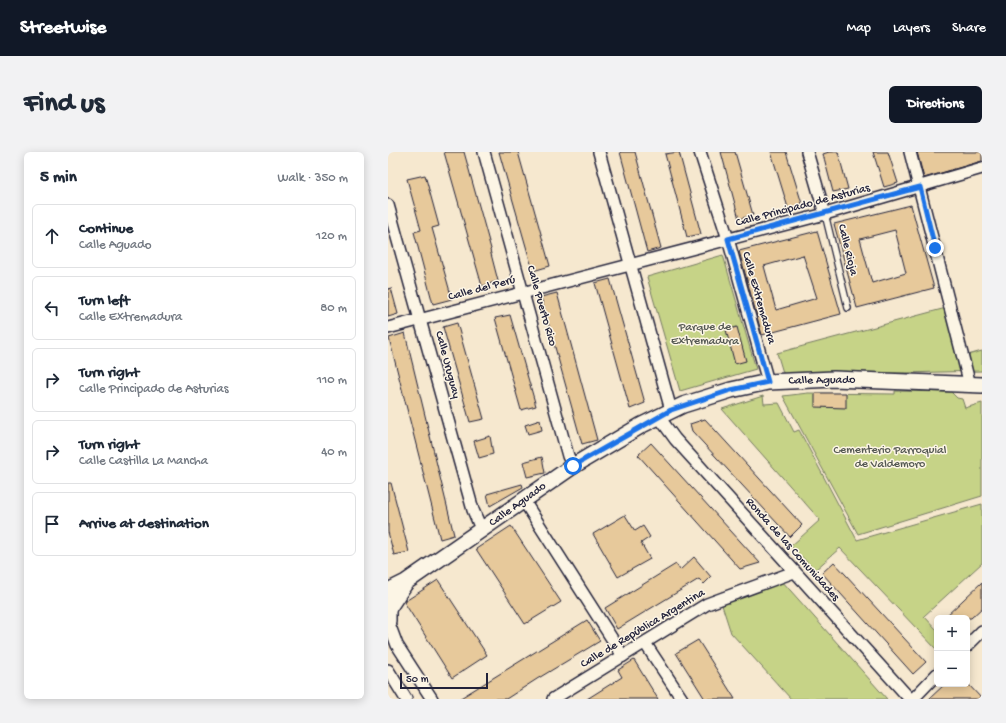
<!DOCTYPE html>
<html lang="en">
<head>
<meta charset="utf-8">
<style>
	body { margin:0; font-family:"Gochi Hand",sans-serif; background:#f2f2f3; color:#1f2937 }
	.controls { position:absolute; right:12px; bottom:12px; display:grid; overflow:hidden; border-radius:6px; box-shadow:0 2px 10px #0003 }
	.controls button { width:36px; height:36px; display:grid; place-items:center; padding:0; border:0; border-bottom:1px solid #e0e1e3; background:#fff; color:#1f2937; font:20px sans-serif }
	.scale { position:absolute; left:12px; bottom:10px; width:88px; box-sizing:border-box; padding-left:4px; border:2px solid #22223b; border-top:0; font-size:11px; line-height:14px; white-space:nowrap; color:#22223b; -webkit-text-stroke:3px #fcf5e5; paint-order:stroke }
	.stop { position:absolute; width:12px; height:12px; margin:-9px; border:3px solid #1a73e8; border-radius:50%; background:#fff }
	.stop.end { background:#1a73e8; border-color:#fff; box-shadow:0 1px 4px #0008 }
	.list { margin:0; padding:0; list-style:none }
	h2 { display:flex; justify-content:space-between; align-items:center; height:52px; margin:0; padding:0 16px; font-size:17px }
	h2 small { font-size:13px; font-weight:400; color:#747a83 }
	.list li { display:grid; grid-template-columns:26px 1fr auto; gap:12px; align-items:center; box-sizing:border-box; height:64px; margin:0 8px 8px; padding:0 8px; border:1px solid #e0e1e3; border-radius:6px }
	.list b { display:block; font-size:15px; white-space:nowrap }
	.list p { margin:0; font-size:13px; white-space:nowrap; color:#747a83 }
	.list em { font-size:13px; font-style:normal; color:#747a83 }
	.icon { flex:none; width:22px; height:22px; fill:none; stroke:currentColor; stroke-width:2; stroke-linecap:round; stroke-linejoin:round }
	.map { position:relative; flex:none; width:594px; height:547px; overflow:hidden; border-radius:6px }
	header { display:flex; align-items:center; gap:24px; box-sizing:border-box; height:56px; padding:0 20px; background:#111827; color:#fff }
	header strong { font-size:19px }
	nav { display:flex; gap:22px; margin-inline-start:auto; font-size:14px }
	.intro { display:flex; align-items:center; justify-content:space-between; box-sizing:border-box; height:96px; padding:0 24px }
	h1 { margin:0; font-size:28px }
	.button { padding:10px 18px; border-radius:6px; background:#111827; color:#fff; font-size:14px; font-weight:700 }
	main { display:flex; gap:24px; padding:0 24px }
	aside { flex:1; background:#fff; border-radius:6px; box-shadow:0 2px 10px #0003 }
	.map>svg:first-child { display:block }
	.green { fill:#c6d387; stroke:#747a61 }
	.building { fill:#e7c99b; stroke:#22223b; fill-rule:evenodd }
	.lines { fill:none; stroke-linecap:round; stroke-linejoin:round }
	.lane-casing { stroke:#22223b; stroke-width:8 }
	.street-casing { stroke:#22223b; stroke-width:14 }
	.secondary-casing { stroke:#22223b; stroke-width:18 }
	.lane { stroke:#fcf5e5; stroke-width:5.5 }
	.street { stroke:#fcf5e5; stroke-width:11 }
	.secondary { stroke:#fcf5e5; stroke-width:15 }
	.route { stroke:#1a73e8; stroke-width:5 }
	.labels { text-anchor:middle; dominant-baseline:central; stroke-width:3; stroke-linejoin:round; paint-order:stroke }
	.street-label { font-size:12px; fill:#22223b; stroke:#fcf5e5 }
	.park-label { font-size:12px; fill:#535752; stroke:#fcf5e5 }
</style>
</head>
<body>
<header>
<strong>Streetwise</strong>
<nav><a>Map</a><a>Layers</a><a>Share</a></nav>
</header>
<div class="intro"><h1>Find us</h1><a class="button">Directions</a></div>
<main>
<aside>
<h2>5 min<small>Walk · 350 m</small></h2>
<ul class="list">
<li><svg class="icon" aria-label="ahead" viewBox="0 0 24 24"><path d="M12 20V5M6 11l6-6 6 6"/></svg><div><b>Continue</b><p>Calle Aguado</p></div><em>120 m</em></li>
<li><svg class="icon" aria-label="left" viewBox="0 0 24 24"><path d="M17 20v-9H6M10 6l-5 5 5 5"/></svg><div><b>Turn left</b><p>Calle Extremadura</p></div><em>80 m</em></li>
<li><svg class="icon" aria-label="right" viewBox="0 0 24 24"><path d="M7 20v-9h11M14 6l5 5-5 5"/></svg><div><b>Turn right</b><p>Calle Principado de Asturias</p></div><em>110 m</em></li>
<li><svg class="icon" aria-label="right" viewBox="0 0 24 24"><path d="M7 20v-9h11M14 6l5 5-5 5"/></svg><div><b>Turn right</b><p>Calle Castilla La Mancha</p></div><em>40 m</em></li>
<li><svg class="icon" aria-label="arrive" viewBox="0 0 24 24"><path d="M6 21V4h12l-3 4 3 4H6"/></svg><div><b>Arrive at destination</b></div></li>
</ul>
</aside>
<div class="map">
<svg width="594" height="547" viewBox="0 0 594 547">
	<rect width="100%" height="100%" fill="#f6e8cf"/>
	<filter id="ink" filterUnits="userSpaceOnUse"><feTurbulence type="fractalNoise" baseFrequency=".025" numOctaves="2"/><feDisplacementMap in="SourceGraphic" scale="8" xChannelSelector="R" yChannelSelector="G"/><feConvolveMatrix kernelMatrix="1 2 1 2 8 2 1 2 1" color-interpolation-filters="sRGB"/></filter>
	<g filter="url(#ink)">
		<!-- green -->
		<g class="green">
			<path d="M 335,103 L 368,217 L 292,239 L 259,125 Z"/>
			<path d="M 558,156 L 569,206 L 594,199 L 594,219 L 396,224 L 389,201 Z"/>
			<path d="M 507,239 L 563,240 L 569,246 L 574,247 L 577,256 L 594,251 L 594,344 L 470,382 L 395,244 L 420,241 L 507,242 Z"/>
			<path d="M 375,244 L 376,252 L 391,251 L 406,280 L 411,278 L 469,388 L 594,352 L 594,411 L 536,464 L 549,478 L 549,498 L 452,396 L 427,418 L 403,394 L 432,368 L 334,257 Z"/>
			<path d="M 394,429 L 499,547 L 403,547 L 343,481 L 333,450 Z"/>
		</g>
		<!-- building -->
		<g class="building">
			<path d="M 56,0 L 76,0 L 103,97 L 102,98 L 110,129 L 94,134 Z"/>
			<path d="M 111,0 L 130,0 L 162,114 L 145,119 Z"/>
			<path d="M 232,0 L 247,0 L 273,96 L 259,100 Z"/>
			<path d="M 291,0 L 313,82 L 299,85 L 277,2 Z"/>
			<path d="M 333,0 L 347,0 L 365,63 L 351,67 Z"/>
			<path d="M 383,0 L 398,0 L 415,55 L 401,59 Z"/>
			<path d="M 441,0 L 450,0 L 460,37 L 445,40 L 435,2 Z"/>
			<path d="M 485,0 L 500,0 L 510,31 L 496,35 Z"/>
			<path d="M 529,0 L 594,0 L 594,9 L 536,26 Z"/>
			<path d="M 37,23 L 51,74 L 44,76 L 64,147 L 45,152 L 26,80 L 33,78 L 19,27 Z"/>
			<path d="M 523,53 L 546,136 L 469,156 L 446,72 ZM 507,78 L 518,121 L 484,131 L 472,87 Z"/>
			<path d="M 429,79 L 453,162 L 374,183 L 351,99 ZM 415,103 L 429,146 L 388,158 L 376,114 Z"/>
			<path d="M 222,127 L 257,251 L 242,257 L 207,131 Z"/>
			<path d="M 3,136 L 10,162 L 0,165 L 0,137 Z"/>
			<path d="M 169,141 L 209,288 L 194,292 L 153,145 Z"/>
			<path d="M 122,163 L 148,254 L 133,258 L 107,166 Z"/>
			<path d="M 69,171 L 96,267 L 82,270 L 55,175 Z"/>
			<path d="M 349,175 L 358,209 L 347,212 L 338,178 Z"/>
			<path d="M 17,181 L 66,383 L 52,387 L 1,186 Z"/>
			<path d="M 427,241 L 458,241 L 458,256 L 427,255 Z"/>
			<path d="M 317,267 L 414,373 L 402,385 L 304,279 L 302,272 Z"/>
			<path d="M 152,268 L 154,278 L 140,282 L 137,273 Z"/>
			<path d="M 102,284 L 105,302 L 91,306 L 86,289 Z"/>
			<path d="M 263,291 L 372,411 L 352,417 L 250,303 Z"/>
			<path d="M 154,305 L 157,321 L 139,325 L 135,310 Z"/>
			<path d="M 0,331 L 3,331 L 21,400 L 6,403 L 0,380 Z"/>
			<path d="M 134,332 L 135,335 L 102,354 L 99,342 Z"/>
			<path d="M 237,363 L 247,379 L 255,374 L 262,385 L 253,391 L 262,407 L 230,425 L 205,382 Z"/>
			<path d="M 123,374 L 173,450 L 137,472 L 88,397 Z"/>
			<path d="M 306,405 L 323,425 L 316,432 L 311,427 L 229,477 L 217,456 L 288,412 L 292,418 Z"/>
			<path d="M 446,410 L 538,510 L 525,522 L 434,421 Z"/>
			<path d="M 50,428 L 99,503 L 64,526 L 16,450 Z"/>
			<path d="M 594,430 L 594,456 L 583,466 L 556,466 Z"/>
			<path d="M 199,468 L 212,489 L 149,527 L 118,547 L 71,547 Z"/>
			<path d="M 310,488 L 347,547 L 317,547 L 288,501 Z"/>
			<path d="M 246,508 L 270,547 L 199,547 L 234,525 L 230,518 Z"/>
			<path d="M 557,532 L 580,532 L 594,547 L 541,547 Z"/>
		</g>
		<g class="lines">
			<!-- lane casing -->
			<g class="lane-casing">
				<path id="lane" d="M 437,62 L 460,156"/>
			</g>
			<!-- street casing -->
			<g class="street-casing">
				<g id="street">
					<path d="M 96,0 L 180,304 L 185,314"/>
					<path d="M 211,0 L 283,258"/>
					<path d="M 312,0 L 340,87 L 380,230"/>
					<path d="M 419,0 L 437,62"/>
					<path d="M 522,0 L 582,233"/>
					<path d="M 0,53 L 85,358 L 94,379"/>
					<path d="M 0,176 L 437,62 L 594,16"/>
					<path d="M 271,265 L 287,287 L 522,547"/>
					<path d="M 136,349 L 235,504"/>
					<path d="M 0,469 L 9,493 L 44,547"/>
					<path d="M 257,491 L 294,547"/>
					<path d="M 579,494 L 594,479"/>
					<path d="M 0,518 L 18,547"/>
					<path d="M 165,547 L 319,452 L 406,420"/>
					<path d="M 525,547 L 549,522"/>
				</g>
			</g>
			<!-- secondary casing -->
			<g class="secondary-casing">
				<g id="secondary">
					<path d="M 0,439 L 18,430 L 185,314 L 254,273 L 295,253 L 343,238 L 380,230 L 446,227 L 594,233"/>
					<path d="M 0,455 L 0,469"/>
					<path d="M 0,457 L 16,433"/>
				</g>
			</g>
			<!-- lane -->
			<use href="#lane" class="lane"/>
			<!-- street -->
			<use href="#street" class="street"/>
			<!-- secondary -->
			<use href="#secondary" class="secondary"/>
		</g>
	</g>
	<g class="lines" filter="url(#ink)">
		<!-- route -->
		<path class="route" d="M 185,314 L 283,258 L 343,238 L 380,230 L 340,87 L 532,35 L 547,96"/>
	</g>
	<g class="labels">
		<!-- street labels -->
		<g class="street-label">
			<text transform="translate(415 54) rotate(-15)">Calle Principado de Asturias</text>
			<text transform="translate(459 98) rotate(76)">Calle Rioja</text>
			<text transform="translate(94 137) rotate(-15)">Calle del Perú</text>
			<text transform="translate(370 146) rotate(74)">Calle Extremadura</text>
			<text transform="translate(153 154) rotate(74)">Calle Puerto Rico</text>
			<text transform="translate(59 213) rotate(75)">Calle Uruguay</text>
			<text transform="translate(434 229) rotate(-1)">Calle Aguado</text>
			<text transform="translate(130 353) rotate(-36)">Calle Aguado</text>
			<text transform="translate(404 398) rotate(48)">Ronda de las Comunidades</text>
			<text transform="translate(255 477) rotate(-31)">Calle de República Argentina</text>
		</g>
		<!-- park labels -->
		<g class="park-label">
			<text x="317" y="176">Parque de<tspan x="317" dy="14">Extremadura</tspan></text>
			<text x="502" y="299">Cementerio Parroquial<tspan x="502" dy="14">de Valdemoro</tspan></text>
		</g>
	</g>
</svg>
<div class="controls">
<button>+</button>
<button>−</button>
</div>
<div class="scale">50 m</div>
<div class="stop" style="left:185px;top:314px"></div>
<div class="stop end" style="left:547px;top:96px"></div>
</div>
</main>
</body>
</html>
